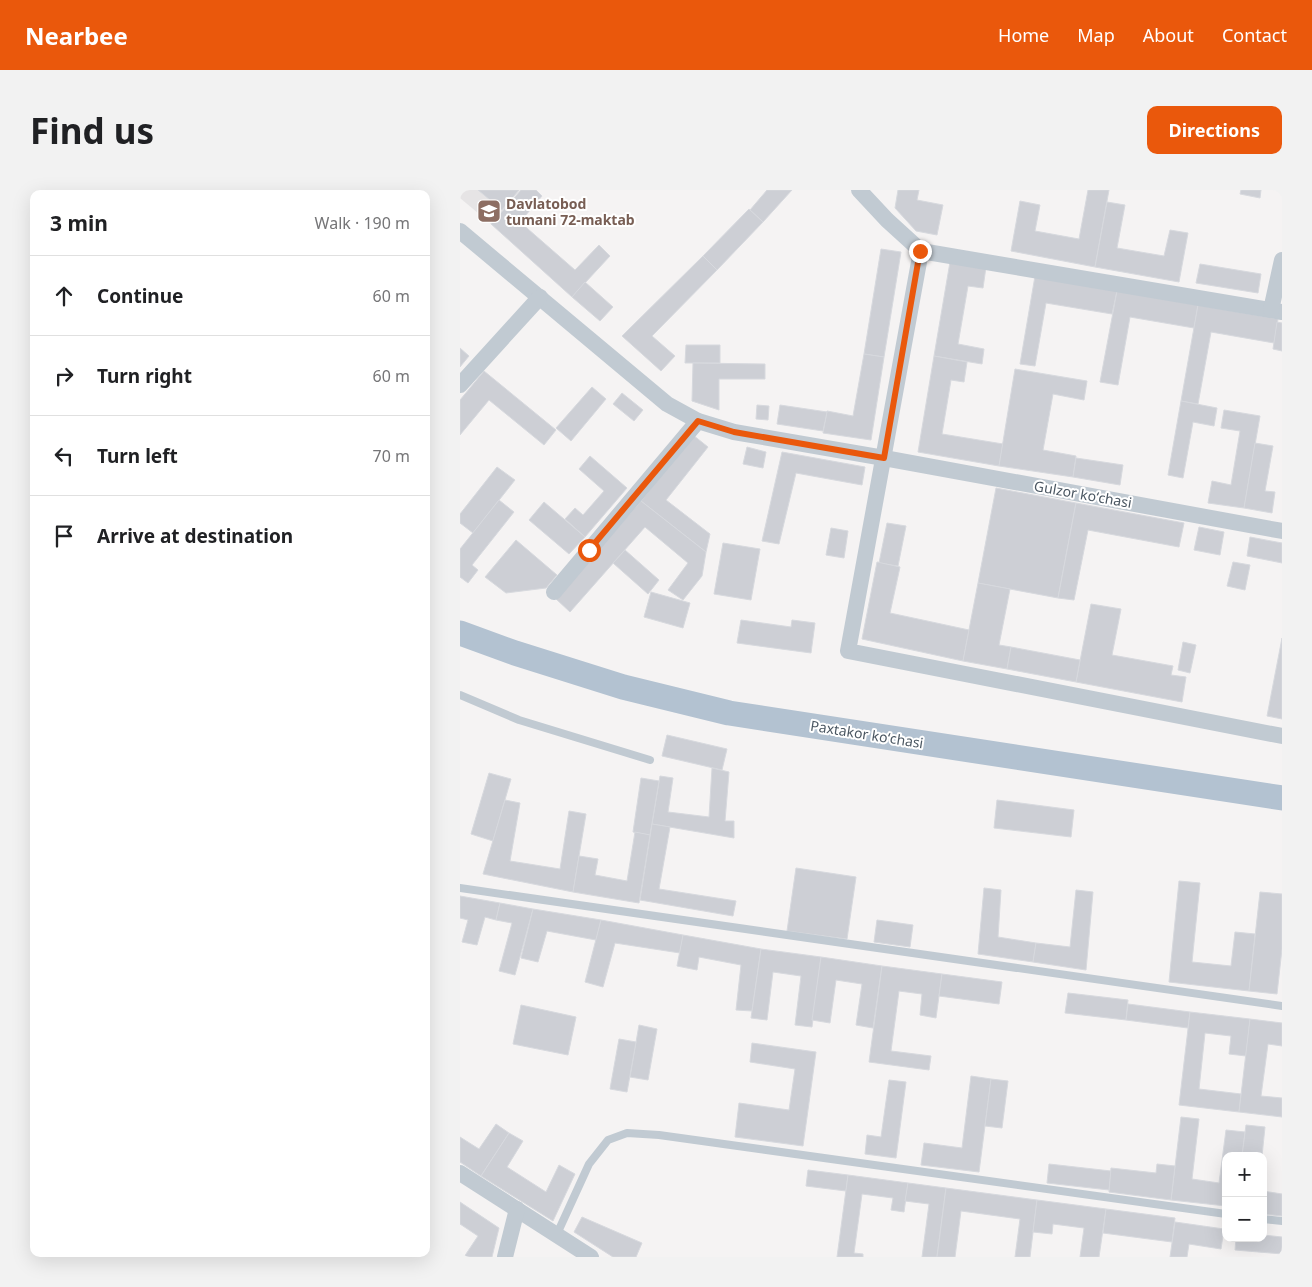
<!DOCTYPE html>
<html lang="en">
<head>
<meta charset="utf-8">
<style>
	body { margin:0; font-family:"Noto Sans",sans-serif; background:#f2f2f2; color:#202124 }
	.controls { position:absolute; right:15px; bottom:15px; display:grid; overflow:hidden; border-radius:10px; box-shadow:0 5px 20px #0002 }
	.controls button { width:45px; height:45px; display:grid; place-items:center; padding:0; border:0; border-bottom:1px solid #e0e0e0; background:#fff; color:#202124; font:25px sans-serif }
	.stop { position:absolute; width:15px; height:15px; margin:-11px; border:4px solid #ea580c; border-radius:50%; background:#fff }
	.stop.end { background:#ea580c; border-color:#fff; box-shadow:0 1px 5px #0008 }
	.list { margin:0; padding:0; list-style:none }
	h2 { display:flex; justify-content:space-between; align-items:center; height:65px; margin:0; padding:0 20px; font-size:21px }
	h2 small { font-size:16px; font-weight:400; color:#757577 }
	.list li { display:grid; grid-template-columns:32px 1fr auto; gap:15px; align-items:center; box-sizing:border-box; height:80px; padding:0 20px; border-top:1px solid #e0e0e0 }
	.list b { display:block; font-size:19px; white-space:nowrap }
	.list em { font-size:16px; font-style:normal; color:#757577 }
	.icon { flex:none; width:28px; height:28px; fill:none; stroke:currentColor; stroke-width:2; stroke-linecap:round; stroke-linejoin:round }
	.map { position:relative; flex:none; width:822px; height:1067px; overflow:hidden; border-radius:10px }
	header { display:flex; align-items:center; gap:30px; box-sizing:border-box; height:70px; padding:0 25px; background:#ea580c; color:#fff }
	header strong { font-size:24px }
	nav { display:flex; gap:28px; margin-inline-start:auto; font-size:18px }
	.intro { display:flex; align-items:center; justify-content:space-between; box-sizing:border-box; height:120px; padding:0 30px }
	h1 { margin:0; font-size:35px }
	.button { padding:12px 22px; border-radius:10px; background:#ea580c; color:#fff; font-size:18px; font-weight:700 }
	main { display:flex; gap:30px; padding:0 30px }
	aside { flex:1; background:#fff; border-radius:10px; box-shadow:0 5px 20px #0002 }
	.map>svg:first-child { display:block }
	.education { fill:#e6e4e5 }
	.building { fill:#cdcfd5; stroke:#d7d9de }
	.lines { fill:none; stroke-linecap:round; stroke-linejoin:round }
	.service { stroke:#c1cad2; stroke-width:8 }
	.minor { stroke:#c1cad2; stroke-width:16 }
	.primary { stroke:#b3c2d1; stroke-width:25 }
	.route { stroke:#ea580c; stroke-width:6 }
	.labels { text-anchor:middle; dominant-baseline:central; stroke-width:4; stroke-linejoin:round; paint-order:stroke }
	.education-label { font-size:14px; font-weight:bold; fill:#785e54; stroke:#fff; text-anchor:start }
	.street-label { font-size:14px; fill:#4a5661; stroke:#fff }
</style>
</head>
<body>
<header>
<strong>Nearbee</strong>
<nav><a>Home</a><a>Map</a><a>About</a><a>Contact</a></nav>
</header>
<div class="intro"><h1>Find us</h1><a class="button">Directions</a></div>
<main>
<aside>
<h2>3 min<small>Walk · 190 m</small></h2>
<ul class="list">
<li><svg class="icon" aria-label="ahead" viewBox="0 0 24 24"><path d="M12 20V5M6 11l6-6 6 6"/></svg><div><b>Continue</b></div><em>60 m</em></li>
<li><svg class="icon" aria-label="right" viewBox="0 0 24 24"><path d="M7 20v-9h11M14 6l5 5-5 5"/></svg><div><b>Turn right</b></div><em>60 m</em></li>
<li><svg class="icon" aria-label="left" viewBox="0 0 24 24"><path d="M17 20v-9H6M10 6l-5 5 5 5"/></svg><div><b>Turn left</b></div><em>70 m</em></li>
<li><svg class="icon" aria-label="arrive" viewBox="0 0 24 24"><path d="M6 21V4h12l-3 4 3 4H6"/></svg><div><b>Arrive at destination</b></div></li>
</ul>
</aside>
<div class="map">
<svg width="822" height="1067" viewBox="0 0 822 1067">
	<rect width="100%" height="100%" fill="#f5f3f3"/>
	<!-- education -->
	<path class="education" d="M 0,0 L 60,0 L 31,34 L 0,8 Z"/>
	<!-- building -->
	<g class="building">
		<path d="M 18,0 L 59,0 L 42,20 Z"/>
		<path d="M 61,0 L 76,0 L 82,6 L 60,32 L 115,80 L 139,55 L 150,66 L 112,107 L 31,34 Z"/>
		<path d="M 307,0 L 332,0 L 303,32 L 290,20 Z"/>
		<path d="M 438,0 L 459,0 L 457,10 L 483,15 L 477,45 L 456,41 L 435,18 Z"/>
		<path d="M 628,0 L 649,0 L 635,77 L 551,61 L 560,11 L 580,15 L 575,41 L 619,49 Z"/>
		<path d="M 781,0 L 801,0 L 800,8 L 780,4 Z"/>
		<path d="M 647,12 L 665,15 L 657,58 L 704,66 L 710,40 L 728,43 L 719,92 L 635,77 Z"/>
		<path d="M 289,19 L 303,32 L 257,80 L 243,66 Z"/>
		<path d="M 421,59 L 441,62 L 424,167 L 404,164 Z"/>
		<path d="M 243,66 L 257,80 L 192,146 L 215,166 L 201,181 L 162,146 Z"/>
		<path d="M 490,72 L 526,77 L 523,98 L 508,96 L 498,154 L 524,159 L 522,174 L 474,166 Z"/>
		<path d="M 740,74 L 801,84 L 798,103 L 736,93 Z"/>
		<path d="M 575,86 L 657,101 L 652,124 L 586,113 L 575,176 L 560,174 Z"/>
		<path d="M 125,92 L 153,117 L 140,131 L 112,107 Z"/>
		<path d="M 657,101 L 738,115 L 734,138 L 670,127 L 658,195 L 640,192 Z"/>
		<path d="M 738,115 L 818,129 L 814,153 L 751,142 L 738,214 L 721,211 Z"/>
		<path d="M 817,132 L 822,133 L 822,161 L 813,159 Z"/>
		<path d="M 226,155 L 260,155 L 260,173 L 225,173 Z"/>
		<path d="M 0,158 L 9,166 L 0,177 Z"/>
		<path d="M 404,164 L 424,167 L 411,250 L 363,243 L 367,221 L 393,226 Z"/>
		<path d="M 474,166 L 507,172 L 504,192 L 491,190 L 482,244 L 543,254 L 539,276 L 458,262 Z"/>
		<path d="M 233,173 L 305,174 L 305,189 L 259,189 L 259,220 L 232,211 Z"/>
		<path d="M 555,179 L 627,191 L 624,210 L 593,204 L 583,260 L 616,266 L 613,287 L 539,276 Z"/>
		<path d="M 24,181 L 96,240 L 84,255 L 29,210 L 0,245 L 0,210 Z"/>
		<path d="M 132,197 L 146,209 L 111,251 L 96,238 Z"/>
		<path d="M 162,203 L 183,220 L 174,231 L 153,214 Z"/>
		<path d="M 721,211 L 757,218 L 754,236 L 733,232 L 723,288 L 708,285 Z"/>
		<path d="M 297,215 L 309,216 L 308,230 L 296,229 Z"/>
		<path d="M 320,215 L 367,222 L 363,241 L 317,234 Z"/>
		<path d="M 764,220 L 800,226 L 784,318 L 748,313 L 752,291 L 771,295 L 780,241 L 761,238 Z"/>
		<path d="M 233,245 L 248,257 L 206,310 L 250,344 L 246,362 L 181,311 Z"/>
		<path d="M 795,253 L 813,256 L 805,301 L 815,302 L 812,323 L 784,318 Z"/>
		<path d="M 287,257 L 306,262 L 303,278 L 283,274 Z"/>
		<path d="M 322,262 L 405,277 L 402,295 L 336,283 L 319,354 L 302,351 Z"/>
		<path d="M 130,266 L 167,298 L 125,347 L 105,329 L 115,318 L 123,325 L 144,301 L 119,279 Z"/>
		<path d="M 616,268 L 663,275 L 660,295 L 613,287 Z"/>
		<path d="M 37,277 L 55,290 L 13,343 L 0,333 L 0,324 Z"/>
		<path d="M 536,298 L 616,313 L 598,408 L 518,393 Z"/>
		<path d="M 39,310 L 54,322 L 12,375 L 18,380 L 8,393 L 0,387 L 0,359 Z"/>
		<path d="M 181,311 L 246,362 L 242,386 L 223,410 L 208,400 L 228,373 L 185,337 L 110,422 L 95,408 Z"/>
		<path d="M 84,312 L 125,347 L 109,364 L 69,330 Z"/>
		<path d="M 616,313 L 724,333 L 719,357 L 628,340 L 614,410 L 598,408 Z"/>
		<path d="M 427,333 L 446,336 L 438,376 L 419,373 Z"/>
		<path d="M 739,337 L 764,342 L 760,365 L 734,360 Z"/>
		<path d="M 371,338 L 388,341 L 384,368 L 366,365 Z"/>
		<path d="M 790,347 L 822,353 L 822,373 L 787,366 Z"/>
		<path d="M 56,350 L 97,385 L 86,398 L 46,403 L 25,387 Z"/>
		<path d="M 263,353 L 300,359 L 291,410 L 254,404 Z"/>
		<path d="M 165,360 L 199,390 L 188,404 L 153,373 Z"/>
		<path d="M 417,372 L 440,377 L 430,423 L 509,440 L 503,471 L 402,449 Z"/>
		<path d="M 773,372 L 790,375 L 785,400 L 767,396 Z"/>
		<path d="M 518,393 L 550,399 L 539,455 L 551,457 L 547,479 L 503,471 Z"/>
		<path d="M 191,402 L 230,413 L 223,438 L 184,427 Z"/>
		<path d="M 631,414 L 661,419 L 652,465 L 713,476 L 711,485 L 726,487 L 722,512 L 616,492 Z"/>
		<path d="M 281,430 L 331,437 L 332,430 L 355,433 L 351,463 L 277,453 Z"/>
		<path d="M 822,448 L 822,529 L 807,526 Z"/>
		<path d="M 723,452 L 736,455 L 730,483 L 718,480 Z"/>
		<path d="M 551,457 L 620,470 L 616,492 L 547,479 Z"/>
		<path d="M 207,545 L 267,559 L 262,580 L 202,566 Z"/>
		<path d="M 252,578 L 269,582 L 265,631 L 274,631 L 274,648 L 192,634 L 200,586 L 213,588 L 208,622 L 249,627 Z"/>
		<path d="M 29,583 L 51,589 L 33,651 L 11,644 Z"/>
		<path d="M 181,588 L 199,591 L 190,645 L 173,642 Z"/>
		<path d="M 45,610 L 60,613 L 50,671 L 100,679 L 109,621 L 126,624 L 113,702 L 23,684 Z"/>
		<path d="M 537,610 L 614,620 L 611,647 L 534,638 Z"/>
		<path d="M 192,634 L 210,637 L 199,699 L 276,711 L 273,726 L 180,710 Z"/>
		<path d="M 175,642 L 190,645 L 179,713 L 113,702 L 119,666 L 138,669 L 135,685 L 167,691 Z"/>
		<path d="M 336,678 L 396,687 L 387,749 L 327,741 Z"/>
		<path d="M 719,691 L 740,693 L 732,772 L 771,776 L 775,742 L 795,744 L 789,801 L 709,792 Z"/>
		<path d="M 524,698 L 541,700 L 538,747 L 576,753 L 573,772 L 518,764 Z"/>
		<path d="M 616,700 L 633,702 L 626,780 L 573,772 L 576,753 L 610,757 Z"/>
		<path d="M 800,702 L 822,704 L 822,759 L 817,804 L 789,801 Z"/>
		<path d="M 0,706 L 40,713 L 36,730 L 25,727 L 17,755 L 2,752 L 8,730 L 0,728 Z"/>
		<path d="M 40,713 L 73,719 L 55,785 L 39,781 L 52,733 L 36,730 Z"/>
		<path d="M 73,719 L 141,730 L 136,750 L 87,741 L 78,772 L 61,768 Z"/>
		<path d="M 141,730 L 223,745 L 220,763 L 155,753 L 143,797 L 125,792 Z"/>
		<path d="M 417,730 L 453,735 L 450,757 L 414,752 Z"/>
		<path d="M 223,745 L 301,759 L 292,821 L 276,820 L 281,775 L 239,767 L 237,780 L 217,776 Z"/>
		<path d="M 301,759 L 361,767 L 352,837 L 335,835 L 341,786 L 313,782 L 307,830 L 291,828 Z"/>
		<path d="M 361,767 L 422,776 L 413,838 L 396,835 L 402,794 L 376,790 L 370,833 L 352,830 Z"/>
		<path d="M 422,776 L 482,784 L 476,828 L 460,825 L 462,804 L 439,801 L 431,861 L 471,866 L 469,880 L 409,872 Z"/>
		<path d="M 482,784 L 542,792 L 539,814 L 479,806 Z"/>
		<path d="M 608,803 L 668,810 L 666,830 L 605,823 Z"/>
		<path d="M 668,814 L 730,822 L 728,838 L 666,830 Z"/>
		<path d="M 61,815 L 116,827 L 108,865 L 53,854 Z"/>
		<path d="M 730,822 L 790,829 L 786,866 L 769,864 L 771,846 L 745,843 L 739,899 L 781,904 L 779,922 L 719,915 Z"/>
		<path d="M 790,829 L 822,833 L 822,856 L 808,854 L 801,906 L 822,908 L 822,927 L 779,922 Z"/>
		<path d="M 179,835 L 197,839 L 188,890 L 170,887 Z"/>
		<path d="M 159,849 L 176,852 L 167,902 L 150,899 Z"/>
		<path d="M 292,853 L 356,862 L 343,956 L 275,947 L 279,913 L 329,920 L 335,879 L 290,872 Z"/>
		<path d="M 511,886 L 531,889 L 519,982 L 461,975 L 464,953 L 502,958 Z"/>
		<path d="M 531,889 L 548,891 L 542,938 L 525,936 Z"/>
		<path d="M 429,890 L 446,892 L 436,968 L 405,964 L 407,945 L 421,947 Z"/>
		<path d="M 721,927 L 739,929 L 732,989 L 759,993 L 766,940 L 785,942 L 782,966 L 766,966 L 766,1016 L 711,1010 Z"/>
		<path d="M 36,934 L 49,943 L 21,986 L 0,972 L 0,947 L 19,959 Z"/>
		<path d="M 786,935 L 805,937 L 802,966 L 782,966 Z"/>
		<path d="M 49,943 L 63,951 L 47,977 L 86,1002 L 99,975 L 115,984 L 93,1031 L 21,986 Z"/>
		<path d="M 589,974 L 651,981 L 649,1000 L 587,993 Z"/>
		<path d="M 697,974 L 715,976 L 711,1010 L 649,1002 L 651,978 L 696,983 Z"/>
		<path d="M 348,980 L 388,985 L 386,1001 L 346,996 Z"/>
		<path d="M 388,985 L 448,993 L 444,1022 L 431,1020 L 433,1008 L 402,1004 L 394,1063 L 403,1064 L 403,1067 L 377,1067 Z"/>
		<path d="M 448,993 L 486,998 L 477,1067 L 462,1067 L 469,1014 L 445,1011 Z"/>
		<path d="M 486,998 L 577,1010 L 570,1067 L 555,1067 L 560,1029 L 501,1021 L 495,1067 L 477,1067 Z"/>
		<path d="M 803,1001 L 822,1004 L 822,1026 L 803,1024 Z"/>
		<path d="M 577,1010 L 646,1019 L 639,1067 L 620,1067 L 624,1038 L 593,1034 L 592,1044 L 573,1042 Z"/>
		<path d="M 0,1012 L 39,1038 L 32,1067 L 4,1067 L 18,1046 L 0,1034 Z"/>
		<path d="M 646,1019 L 715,1028 L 712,1052 L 643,1043 Z"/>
		<path d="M 122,1027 L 182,1053 L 176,1067 L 153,1067 L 114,1042 Z"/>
		<path d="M 715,1032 L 764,1039 L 761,1059 L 729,1054 L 727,1067 L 710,1067 Z"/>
		<path d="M 803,1045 L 822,1047 L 822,1064 L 775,1060 L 776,1048 L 803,1048 Z"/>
	</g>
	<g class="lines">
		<!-- service -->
		<g class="service">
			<path d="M 0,505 L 59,530 L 190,570"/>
			<path d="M 0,698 L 822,816"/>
			<path d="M 803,1029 L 822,1031"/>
			<path d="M 97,1044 L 129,974 L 148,950 L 167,943 L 199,945 L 766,1024"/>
		</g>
		<!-- minor -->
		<g class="minor">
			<path d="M 399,0 L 427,30 L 461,61"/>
			<path d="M 0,41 L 207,214 L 238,231 L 274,242 L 424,268 L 822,341"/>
			<path d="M 461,61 L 388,461 L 822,546"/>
			<path d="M 461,61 L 822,122"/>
			<path d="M 811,120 L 822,70"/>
			<path d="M 0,195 L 80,107"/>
			<path d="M 94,402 L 238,231"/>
			<path d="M 0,983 L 131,1067"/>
			<path d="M 45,1067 L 57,1019"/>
		</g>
		<!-- primary -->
		<path class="primary" d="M 0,443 L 55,463 L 163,497 L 269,523 L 822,608"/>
	</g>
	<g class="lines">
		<!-- route -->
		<path class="route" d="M 129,360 L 238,231 L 274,242 L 424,268 L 460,61"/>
	</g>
	<!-- icons -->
	<defs>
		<g id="school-square" transform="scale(1.25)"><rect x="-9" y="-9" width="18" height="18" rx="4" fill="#8d6e63" stroke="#fff"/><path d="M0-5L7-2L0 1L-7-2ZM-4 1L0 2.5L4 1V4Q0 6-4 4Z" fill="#fff"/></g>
	</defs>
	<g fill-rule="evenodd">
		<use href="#school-square" x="29" y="21"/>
	</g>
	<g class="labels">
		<!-- education labels -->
		<g class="education-label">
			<text x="46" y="13">Davlatobod<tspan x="46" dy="16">tumani 72-maktab</tspan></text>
		</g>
		<!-- street labels -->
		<g class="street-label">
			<text transform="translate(623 304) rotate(10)">Gulzor koʻchasi</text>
			<text transform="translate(407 544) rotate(9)">Paxtakor koʻchasi</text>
		</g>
	</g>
</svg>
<div class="controls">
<button>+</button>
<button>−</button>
</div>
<div class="stop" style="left:129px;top:360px"></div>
<div class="stop end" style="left:460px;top:61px"></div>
</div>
</main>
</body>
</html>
